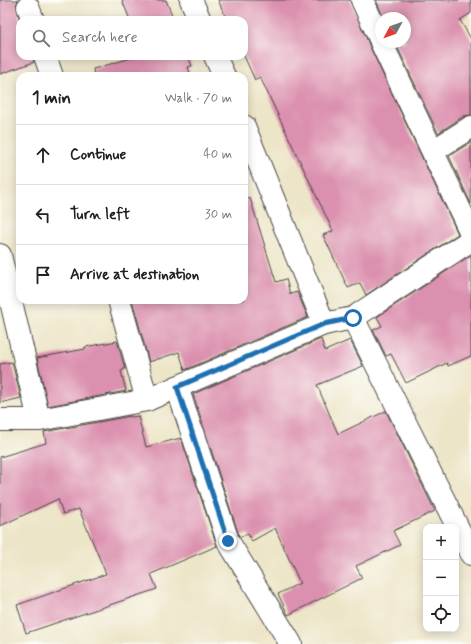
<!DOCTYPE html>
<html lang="en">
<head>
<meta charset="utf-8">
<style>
	body { margin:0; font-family:Mynerve,sans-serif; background:#f2f2f2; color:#202124 }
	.controls { position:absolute; right:12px; bottom:12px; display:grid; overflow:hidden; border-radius:8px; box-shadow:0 2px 10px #0003 }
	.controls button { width:36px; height:36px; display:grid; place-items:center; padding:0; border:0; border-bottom:1px solid #e0e0e0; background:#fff; color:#202124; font:20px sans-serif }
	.compass { position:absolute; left:375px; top:12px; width:36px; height:36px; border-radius:50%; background:#fff; box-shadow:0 2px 10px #0003; rotate:229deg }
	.stop { position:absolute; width:12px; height:12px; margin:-9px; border:3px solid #1f6fb2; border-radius:50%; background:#fff }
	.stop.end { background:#1f6fb2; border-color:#fff; box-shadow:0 1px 4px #0008 }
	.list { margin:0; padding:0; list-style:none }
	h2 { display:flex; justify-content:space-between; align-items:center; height:52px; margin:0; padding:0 16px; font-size:17px }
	h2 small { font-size:13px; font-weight:400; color:#757577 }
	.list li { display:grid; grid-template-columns:26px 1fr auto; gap:12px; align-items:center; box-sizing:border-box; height:60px; padding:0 16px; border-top:1px solid #e0e0e0 }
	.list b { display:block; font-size:15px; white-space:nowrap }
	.list em { font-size:13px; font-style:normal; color:#757577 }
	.icon { flex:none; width:22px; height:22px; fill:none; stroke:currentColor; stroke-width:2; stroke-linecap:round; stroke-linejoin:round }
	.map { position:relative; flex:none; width:471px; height:644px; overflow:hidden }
	.search { position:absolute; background:#fff; box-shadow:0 2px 10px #0003; left:16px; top:16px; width:232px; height:44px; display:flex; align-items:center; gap:10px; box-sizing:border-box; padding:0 14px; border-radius:12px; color:#757577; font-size:15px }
	.panel { position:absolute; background:#fff; box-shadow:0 2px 10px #0003; left:16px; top:72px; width:232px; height:232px; border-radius:12px }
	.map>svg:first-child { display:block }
	.building { fill:#db90af }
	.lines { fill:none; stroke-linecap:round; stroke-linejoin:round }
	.street-casing { stroke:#484743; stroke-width:24 }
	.street { stroke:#fff; stroke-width:22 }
	.route { stroke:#1f6fb2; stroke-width:5 }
</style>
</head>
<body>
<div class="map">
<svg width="471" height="644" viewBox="0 0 471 644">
	<rect width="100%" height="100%" fill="#fdfcf7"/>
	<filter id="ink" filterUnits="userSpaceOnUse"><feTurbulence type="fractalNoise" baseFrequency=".025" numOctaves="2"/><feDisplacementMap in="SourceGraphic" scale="8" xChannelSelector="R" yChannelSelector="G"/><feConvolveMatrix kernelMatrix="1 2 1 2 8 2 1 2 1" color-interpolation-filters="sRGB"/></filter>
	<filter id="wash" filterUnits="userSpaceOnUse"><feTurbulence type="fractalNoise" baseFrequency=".012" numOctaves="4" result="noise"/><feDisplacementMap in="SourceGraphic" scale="16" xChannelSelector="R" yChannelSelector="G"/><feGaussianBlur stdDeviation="0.9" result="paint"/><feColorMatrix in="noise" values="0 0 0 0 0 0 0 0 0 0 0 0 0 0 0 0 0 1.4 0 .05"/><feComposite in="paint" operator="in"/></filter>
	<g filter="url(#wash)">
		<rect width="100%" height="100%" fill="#ede5c8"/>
		<g id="blocks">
			<!-- building -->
			<g class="building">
				<path d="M 0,0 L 18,0 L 16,5 L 20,21 L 20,56 L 33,56 L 34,62 L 0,74 Z"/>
				<path d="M 122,0 L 166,0 L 174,20 L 130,20 Z"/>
				<path d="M 218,0 L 350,0 L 370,47 L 458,234 L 366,295 L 360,283 L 348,288 L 323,235 L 333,231 L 260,77 L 255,80 L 244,56 L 244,20 L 227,20 Z"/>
				<path d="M 376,0 L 471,0 L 471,13 L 460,20 L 471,39 L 471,115 L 464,116 L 438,133 L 395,42 L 405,42 L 405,18 L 384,18 Z"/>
				<path d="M 138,56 L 188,56 L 192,66 L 188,67 L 191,76 L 94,76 L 93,69 Z"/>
				<path d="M 471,142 L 471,204 L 449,156 Z"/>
				<path d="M 250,198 L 276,282 L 286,279 L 290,294 L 297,292 L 308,317 L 185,370 L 179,352 L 149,362 L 132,300 L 244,300 L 244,199 Z"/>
				<path d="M 471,255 L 471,356 L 448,366 L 447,363 L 406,383 L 391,354 L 386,356 L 373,330 L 382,326 L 377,317 Z"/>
				<path d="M 321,339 L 325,351 L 350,340 L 363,366 L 317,385 L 338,434 L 386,411 L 435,511 L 393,531 L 400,545 L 356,566 L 362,578 L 288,615 L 278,594 L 300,583 L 275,528 L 252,541 L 248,534 L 240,537 L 239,536 L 193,394 Z"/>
				<path d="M 117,341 L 125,369 L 121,371 L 126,391 L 48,406 L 37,358 L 85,349 L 85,347 Z"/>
				<path d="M 12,362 L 21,398 L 0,403 L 0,364 Z"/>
				<path d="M 131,416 L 131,417 L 138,416 L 146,447 L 181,438 L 217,546 L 151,574 L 157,589 L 26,633 L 17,605 L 106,574 L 79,509 L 63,514 L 58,499 L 0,526 L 0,457 L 46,443 L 44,432 Z"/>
			</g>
		</g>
	</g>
	<g filter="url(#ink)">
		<use href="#blocks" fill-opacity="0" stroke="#484743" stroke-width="1"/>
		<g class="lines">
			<!-- street casing -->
			<g class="street-casing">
				<g id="street">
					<path d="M 191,0 L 200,20"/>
					<path d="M 362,0 L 381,41"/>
					<path d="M 28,7 L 33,20"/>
					<path d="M 381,42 L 471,233"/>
					<path d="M 45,56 L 52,76"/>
					<path d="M 215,56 L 224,76"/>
					<path d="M 244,126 L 324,324"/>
					<path d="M 433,151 L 471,127"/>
					<path d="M 0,255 L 39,420"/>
					<path d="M 119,300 L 147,400"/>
					<path d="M 353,318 L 471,554"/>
					<path d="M 177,387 L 228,541 L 291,644"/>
					<path d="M 0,420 L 39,420 L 147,400 L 324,324 L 353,318 L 471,240"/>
				</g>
			</g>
			<!-- street -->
			<use href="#street" class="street"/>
		</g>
	</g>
	<g class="lines" filter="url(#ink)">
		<!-- route -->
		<path class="route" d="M 228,541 L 177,387 L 324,324 L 353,318"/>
	</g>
</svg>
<div class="controls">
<button>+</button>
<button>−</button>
<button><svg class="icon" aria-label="locate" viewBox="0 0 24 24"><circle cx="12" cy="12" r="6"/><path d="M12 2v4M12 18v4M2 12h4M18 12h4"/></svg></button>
</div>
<svg class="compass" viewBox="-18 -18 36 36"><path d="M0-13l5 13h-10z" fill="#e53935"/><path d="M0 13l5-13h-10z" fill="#757577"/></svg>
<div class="stop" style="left:353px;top:318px"></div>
<div class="stop end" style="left:228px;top:541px"></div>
<div class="search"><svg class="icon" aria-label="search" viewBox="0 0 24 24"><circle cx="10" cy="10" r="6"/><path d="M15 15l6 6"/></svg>Search here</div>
<section class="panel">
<h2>1 min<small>Walk · 70 m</small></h2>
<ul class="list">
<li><svg class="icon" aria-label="ahead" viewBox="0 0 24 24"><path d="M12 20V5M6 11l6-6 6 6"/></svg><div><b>Continue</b></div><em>40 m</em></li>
<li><svg class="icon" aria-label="left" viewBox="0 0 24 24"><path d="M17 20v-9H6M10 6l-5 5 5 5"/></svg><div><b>Turn left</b></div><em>30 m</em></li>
<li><svg class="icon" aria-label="arrive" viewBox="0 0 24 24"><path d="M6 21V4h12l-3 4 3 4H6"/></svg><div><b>Arrive at destination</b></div></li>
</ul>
</section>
</div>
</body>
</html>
